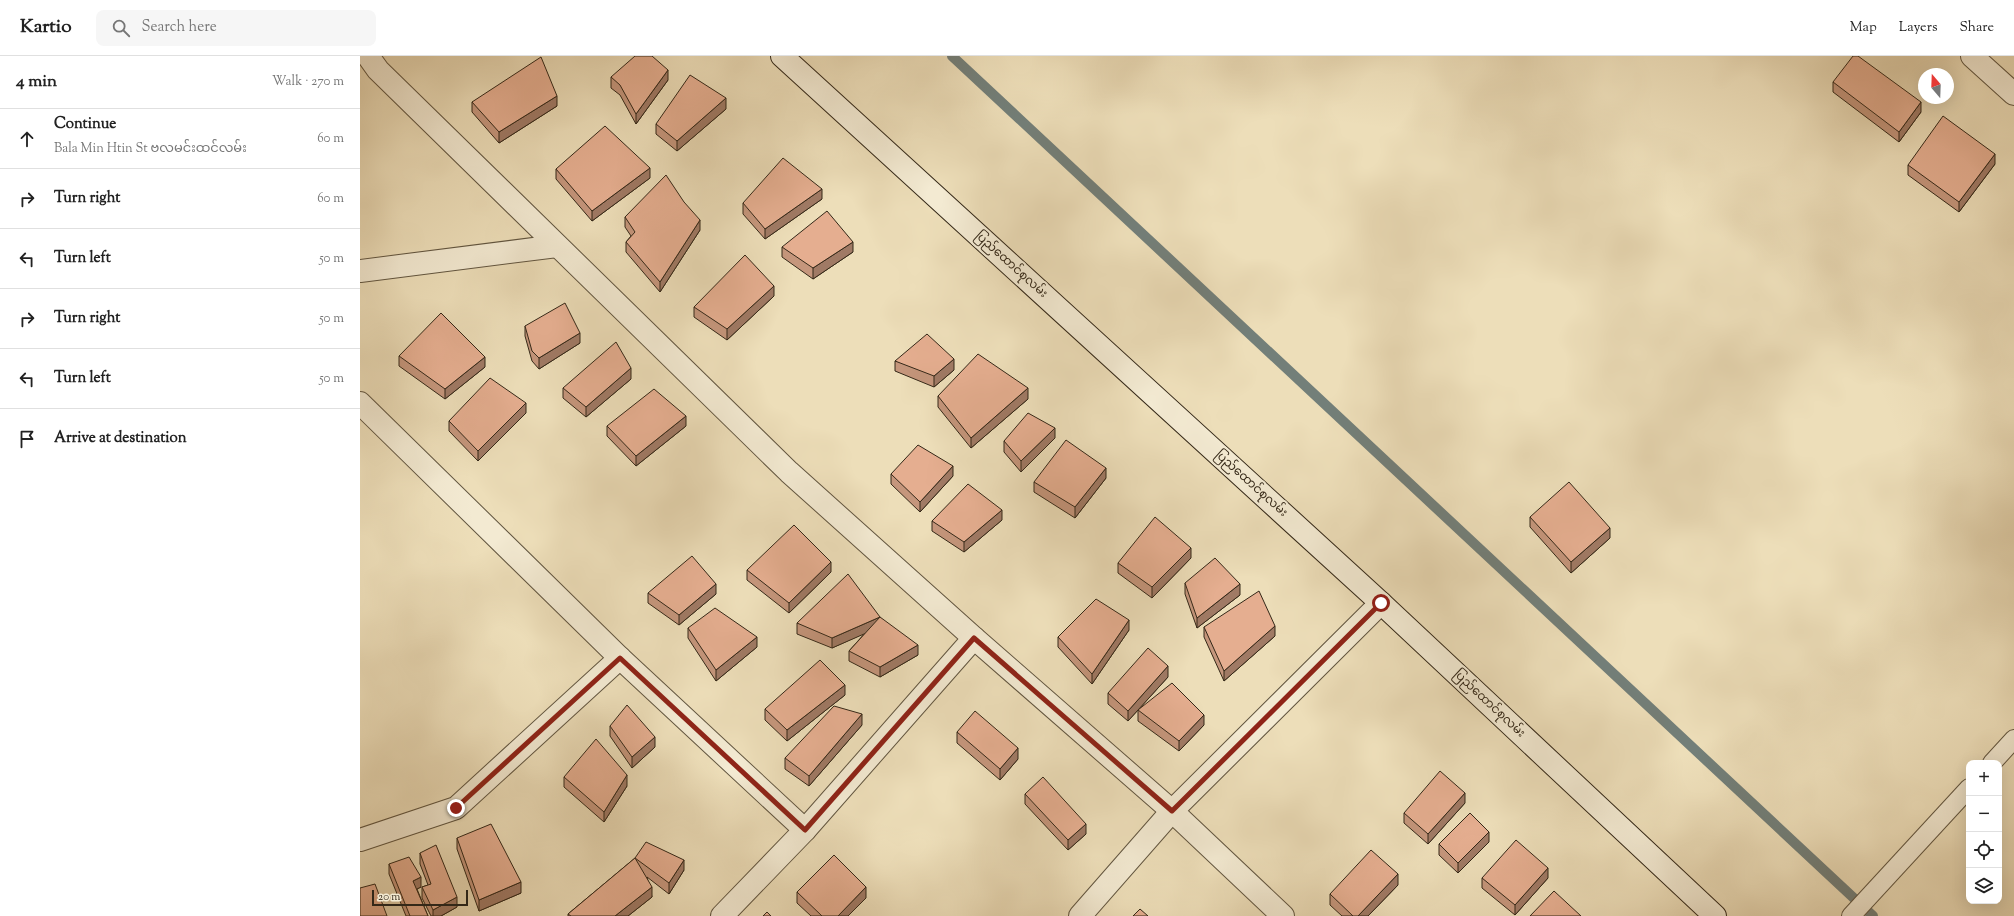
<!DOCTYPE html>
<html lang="en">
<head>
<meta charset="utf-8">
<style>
	body { margin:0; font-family:"Sorts Mill Goudy","Noto Sans Myanmar",serif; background:#f6f6f6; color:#222 }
	.controls { position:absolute; right:12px; bottom:12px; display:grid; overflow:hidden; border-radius:8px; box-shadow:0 4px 16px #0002 }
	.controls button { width:36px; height:36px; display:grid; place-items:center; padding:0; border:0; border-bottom:1px solid #e0e0e0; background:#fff; color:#222; font:20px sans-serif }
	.compass { position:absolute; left:1558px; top:12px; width:36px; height:36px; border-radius:50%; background:#fff; box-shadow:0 4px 16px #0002; rotate:341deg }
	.scale { position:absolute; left:12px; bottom:10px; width:96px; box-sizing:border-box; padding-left:4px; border:2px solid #342818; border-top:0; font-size:11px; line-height:14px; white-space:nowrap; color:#342818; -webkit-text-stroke:3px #f3ead2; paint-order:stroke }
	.stop { position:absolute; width:12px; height:12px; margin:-9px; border:3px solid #8f2418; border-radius:50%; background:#fff }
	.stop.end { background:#8f2418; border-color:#fff; box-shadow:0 1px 4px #0008 }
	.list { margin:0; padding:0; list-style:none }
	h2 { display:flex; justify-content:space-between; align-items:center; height:52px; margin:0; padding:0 16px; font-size:17px }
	h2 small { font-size:13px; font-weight:400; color:#767676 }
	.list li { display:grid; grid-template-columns:26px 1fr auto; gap:12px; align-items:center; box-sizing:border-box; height:60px; padding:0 16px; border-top:1px solid #e0e0e0 }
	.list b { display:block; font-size:15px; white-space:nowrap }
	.list p { margin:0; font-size:13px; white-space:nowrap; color:#767676 }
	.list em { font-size:13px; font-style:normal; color:#767676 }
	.icon { flex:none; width:22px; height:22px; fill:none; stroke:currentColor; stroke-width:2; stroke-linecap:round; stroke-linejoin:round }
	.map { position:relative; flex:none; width:1654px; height:860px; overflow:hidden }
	header { display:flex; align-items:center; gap:24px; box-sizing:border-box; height:56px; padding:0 20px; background:#fff; border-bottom:1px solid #e0e0e0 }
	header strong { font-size:19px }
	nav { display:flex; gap:22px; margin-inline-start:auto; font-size:14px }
	.search { width:280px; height:36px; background:#f6f6f6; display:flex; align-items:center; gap:10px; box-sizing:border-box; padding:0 14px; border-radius:8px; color:#767676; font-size:15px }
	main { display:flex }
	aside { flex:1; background:#fff }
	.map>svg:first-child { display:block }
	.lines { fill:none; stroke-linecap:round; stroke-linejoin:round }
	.stream { stroke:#737f79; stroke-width:10 }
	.lane-casing { stroke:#625640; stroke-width:20 }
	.street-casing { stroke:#625640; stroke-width:24 }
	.secondary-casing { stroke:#342818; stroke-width:24 }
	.lane { stroke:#f3ead2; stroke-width:18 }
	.street { stroke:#f3ead2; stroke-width:22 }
	.secondary { stroke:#f3ead2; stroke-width:22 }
	.wall { fill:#c5967c; stroke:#342818 }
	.shaded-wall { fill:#a07a65; stroke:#342818 }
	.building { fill:#e5ae90; stroke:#342818 }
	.route { stroke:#8f2418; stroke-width:5 }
	.labels { text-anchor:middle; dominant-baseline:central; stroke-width:4; stroke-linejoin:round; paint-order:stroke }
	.street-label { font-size:12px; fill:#342818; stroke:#f3ead2 }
</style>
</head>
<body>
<header>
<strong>Kartio</strong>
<div class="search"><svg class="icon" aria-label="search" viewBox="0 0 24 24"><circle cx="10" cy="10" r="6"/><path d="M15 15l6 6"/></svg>Search here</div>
<nav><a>Map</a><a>Layers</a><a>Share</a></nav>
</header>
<main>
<aside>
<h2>4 min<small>Walk · 270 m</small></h2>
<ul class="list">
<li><svg class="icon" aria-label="ahead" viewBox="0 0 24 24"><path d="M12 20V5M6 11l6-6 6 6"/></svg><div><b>Continue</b><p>Bala Min Htin St ဗလမင်းထင်လမ်း</p></div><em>60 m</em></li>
<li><svg class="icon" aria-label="right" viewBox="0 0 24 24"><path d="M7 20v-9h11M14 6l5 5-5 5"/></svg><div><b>Turn right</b></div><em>60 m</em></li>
<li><svg class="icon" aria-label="left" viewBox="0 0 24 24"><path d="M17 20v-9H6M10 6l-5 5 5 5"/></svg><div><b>Turn left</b></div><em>50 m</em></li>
<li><svg class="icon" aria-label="right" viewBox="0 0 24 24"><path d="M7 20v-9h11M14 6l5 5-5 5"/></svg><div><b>Turn right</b></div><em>50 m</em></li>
<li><svg class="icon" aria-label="left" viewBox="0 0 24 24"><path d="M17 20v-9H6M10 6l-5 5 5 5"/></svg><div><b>Turn left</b></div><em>50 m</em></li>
<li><svg class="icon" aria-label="arrive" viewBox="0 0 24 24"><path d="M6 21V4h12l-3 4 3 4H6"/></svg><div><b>Arrive at destination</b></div></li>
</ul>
</aside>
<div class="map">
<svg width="1654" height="860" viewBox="0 0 1654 860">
	<rect width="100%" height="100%" fill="#eddeb9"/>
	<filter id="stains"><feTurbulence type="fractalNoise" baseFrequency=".005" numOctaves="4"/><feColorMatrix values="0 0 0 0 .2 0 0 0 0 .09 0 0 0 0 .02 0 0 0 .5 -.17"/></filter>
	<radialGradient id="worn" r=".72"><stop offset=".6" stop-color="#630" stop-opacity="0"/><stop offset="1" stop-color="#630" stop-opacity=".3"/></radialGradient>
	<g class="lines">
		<!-- stream -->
		<path class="stream" d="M 592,0 L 1513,860"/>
		<!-- lane casing -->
		<g class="lane-casing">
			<g id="lane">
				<path d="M 1632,707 L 1654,683"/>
				<path d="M 1491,860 L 1609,732"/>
			</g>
		</g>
		<!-- street casing -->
		<g class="street-casing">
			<g id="street">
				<path d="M 8,0 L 18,14 L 429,416 L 614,582 L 812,755 L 923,860"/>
				<path d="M 1612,0 L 1654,38"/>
				<path d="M 0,215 L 197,190"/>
				<path d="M 0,347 L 260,602 L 445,774"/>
				<path d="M 0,784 L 96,752 L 260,602"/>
				<path d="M 362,860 L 445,774 L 614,582"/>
				<path d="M 720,860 L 812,755 L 1021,547"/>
			</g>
		</g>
		<!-- secondary casing -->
		<g class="secondary-casing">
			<path id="secondary" d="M 422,0 L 1021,547 L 1355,860"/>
		</g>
		<!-- lane -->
		<use href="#lane" class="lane"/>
		<!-- street -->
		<use href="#street" class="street"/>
		<!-- secondary -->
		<use href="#secondary" class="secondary"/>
	</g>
	<!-- wall -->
	<g class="wall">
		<path d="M 251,21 L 308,24 L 276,68 L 260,39 L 251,32 Z"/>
		<path d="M 1473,26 L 1561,56 L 1539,86 L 1473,36 Z"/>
		<path d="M 112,46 L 197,50 L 139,87 L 112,56 Z"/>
		<path d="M 366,53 L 317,95 L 296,78 L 296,68 Z"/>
		<path d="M 1635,108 L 1599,156 L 1548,119 L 1548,109 Z"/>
		<path d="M 196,113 L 290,122 L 232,165 L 196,123 Z"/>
		<path d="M 462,143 L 405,183 L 383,158 L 383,147 Z"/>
		<path d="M 265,161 L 340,174 L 300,236 L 266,196 L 266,186 L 271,180 L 265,171 Z"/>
		<path d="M 422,191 L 493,196 L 453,223 L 422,201 Z"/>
		<path d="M 414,240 L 367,284 L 334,261 L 334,251 Z"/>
		<path d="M 165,270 L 220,287 L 179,313 L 172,305 L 165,280 Z"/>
		<path d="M 39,300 L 125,311 L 85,343 L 39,310 Z"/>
		<path d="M 535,305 L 594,314 L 574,331 L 535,315 Z"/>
		<path d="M 271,323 L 226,361 L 203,342 L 203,332 Z"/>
		<path d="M 578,340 L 668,343 L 611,392 L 578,351 Z"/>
		<path d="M 166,357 L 118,405 L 89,375 L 89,365 Z"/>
		<path d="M 247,370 L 326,370 L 276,410 L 247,380 Z"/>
		<path d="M 695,382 L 661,416 L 644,396 L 644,385 Z"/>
		<path d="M 531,418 L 593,420 L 560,456 L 531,428 Z"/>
		<path d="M 746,422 L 715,462 L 674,436 L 674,426 Z"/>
		<path d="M 1170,461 L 1250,482 L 1211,517 L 1170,471 Z"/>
		<path d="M 642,464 L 604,496 L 572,475 L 572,465 Z"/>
		<path d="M 831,502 L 792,542 L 758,517 L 758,507 Z"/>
		<path d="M 387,514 L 471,516 L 429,557 L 387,524 Z"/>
		<path d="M 825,527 L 880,539 L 837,572 L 825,538 Z"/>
		<path d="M 288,537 L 356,538 L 319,569 L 288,547 Z"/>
		<path d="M 520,561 L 558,599 L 520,621 L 489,605 L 489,595 L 505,577 L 472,592 L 437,578 L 437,567 Z"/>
		<path d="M 844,571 L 915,580 L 864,625 L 844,581 Z"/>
		<path d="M 328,572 L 397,591 L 356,625 L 328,582 Z"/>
		<path d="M 769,574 L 732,628 L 698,591 L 698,581 Z"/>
		<path d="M 808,621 L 768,665 L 748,648 L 748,637 Z"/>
		<path d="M 485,639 L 427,685 L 405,664 L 405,653 Z"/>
		<path d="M 778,654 L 844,669 L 819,695 L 778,665 Z"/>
		<path d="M 502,669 L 449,730 L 425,713 L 425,702 Z"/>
		<path d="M 250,670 L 295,691 L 272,712 L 250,680 Z"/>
		<path d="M 597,676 L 658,703 L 640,724 L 597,687 Z"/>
		<path d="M 204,721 L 267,730 L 244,766 L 204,731 Z"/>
		<path d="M 665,738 L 726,778 L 708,794 L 665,748 Z"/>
		<path d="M 1105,747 L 1068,788 L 1044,767 L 1044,757 Z"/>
		<path d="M 97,782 L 161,837 L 119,855 L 97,793 Z"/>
		<path d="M 1129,786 L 1098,817 L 1079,799 L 1079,788 Z"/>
		<path d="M 60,797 L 97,851 L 81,860 L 71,860 L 62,842 L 62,831 L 68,829 L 60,808 Z"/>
		<path d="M 275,802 L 324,814 L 309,838 L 287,821 L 292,841 L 268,860 L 208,860 L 208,858 Z"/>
		<path d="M 29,808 L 61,831 L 57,833 L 68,860 L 46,860 L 29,818 Z"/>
		<path d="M 1122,822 L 1188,822 L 1155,859 L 1122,832 Z"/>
		<path d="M 1038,829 L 1008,860 L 982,860 L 970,849 L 970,838 Z"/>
		<path d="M 437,836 L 506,842 L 488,860 L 451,860 L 437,847 Z"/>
	</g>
	<!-- shaded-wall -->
	<g class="shaded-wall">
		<path d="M 308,14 L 308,24 L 276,68 L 276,58 Z"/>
		<path d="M 197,40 L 197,50 L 139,87 L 139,76 Z"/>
		<path d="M 366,42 L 366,53 L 317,95 L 317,85 Z"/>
		<path d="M 1561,46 L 1561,56 L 1539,86 L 1539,76 Z"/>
		<path d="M 1635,98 L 1635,108 L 1599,156 L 1599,146 Z"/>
		<path d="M 290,112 L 290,122 L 232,165 L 232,155 Z"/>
		<path d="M 462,133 L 462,143 L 405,183 L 405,173 Z"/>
		<path d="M 340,164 L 340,174 L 300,236 L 300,226 Z"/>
		<path d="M 493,186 L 493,196 L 453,223 L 453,212 Z"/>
		<path d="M 414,230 L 414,240 L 367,284 L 367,273 Z"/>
		<path d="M 220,277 L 220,287 L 179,313 L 179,302 Z"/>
		<path d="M 125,301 L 125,311 L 85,343 L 85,333 Z"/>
		<path d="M 594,303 L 594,314 L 574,331 L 574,320 Z"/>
		<path d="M 271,312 L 271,323 L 226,361 L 226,351 Z"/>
		<path d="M 668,332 L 668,343 L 611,392 L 611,382 Z"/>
		<path d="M 166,347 L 166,357 L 118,405 L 118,395 Z"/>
		<path d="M 326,360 L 326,370 L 276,410 L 276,400 Z"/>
		<path d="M 695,372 L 695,382 L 661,416 L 661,405 Z"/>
		<path d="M 593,410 L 593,420 L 560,456 L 560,446 Z"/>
		<path d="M 746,412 L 746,422 L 715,462 L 715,451 Z"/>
		<path d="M 642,454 L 642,464 L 604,496 L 604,486 Z"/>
		<path d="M 1250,472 L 1250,482 L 1211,517 L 1211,506 Z"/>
		<path d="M 831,492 L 831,502 L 792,542 L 792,531 Z"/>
		<path d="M 471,506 L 471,516 L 429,557 L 429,547 Z"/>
		<path d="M 356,528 L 356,538 L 319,569 L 319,559 Z"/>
		<path d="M 880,528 L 880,539 L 837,572 L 837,562 Z"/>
		<path d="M 520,561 L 520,571 L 472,592 L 472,582 Z"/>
		<path d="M 769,564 L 769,574 L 732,628 L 732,618 Z"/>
		<path d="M 915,570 L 915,580 L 864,625 L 864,615 Z"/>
		<path d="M 397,581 L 397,591 L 356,625 L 356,614 Z"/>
		<path d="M 558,589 L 558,599 L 520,621 L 520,611 Z"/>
		<path d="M 808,610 L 808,621 L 768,665 L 768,655 Z"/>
		<path d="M 485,629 L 485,639 L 427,685 L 427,674 Z"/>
		<path d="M 502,658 L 502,669 L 449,730 L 449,720 Z"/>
		<path d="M 844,659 L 844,669 L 819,695 L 819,685 Z"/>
		<path d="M 295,681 L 295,691 L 272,712 L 272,701 Z"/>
		<path d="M 658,692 L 658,703 L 640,724 L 640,713 Z"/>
		<path d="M 267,719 L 267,730 L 244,766 L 244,756 Z"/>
		<path d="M 1105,737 L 1105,747 L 1068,788 L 1068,778 Z"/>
		<path d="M 726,768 L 726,778 L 708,794 L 708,784 Z"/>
		<path d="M 1129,776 L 1129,786 L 1098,817 L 1098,807 Z"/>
		<path d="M 324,804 L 324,814 L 309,838 L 309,827 Z"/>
		<path d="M 1188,812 L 1188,822 L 1155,859 L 1155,849 Z"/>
		<path d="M 1038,818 L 1038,829 L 1008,860 L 998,860 Z"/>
		<path d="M 61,821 L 61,831 L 53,835 L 53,825 Z"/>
		<path d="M 161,826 L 161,837 L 119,855 L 119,844 Z"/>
		<path d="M 292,831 L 292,841 L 268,860 L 255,860 Z"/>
		<path d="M 506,831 L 506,842 L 488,860 L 478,860 Z"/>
		<path d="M 97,841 L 97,851 L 81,860 L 73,860 L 73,854 Z"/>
	</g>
	<!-- building -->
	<g class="building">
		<path d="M 275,0 L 292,0 L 308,14 L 276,58 L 260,29 L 251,21 Z"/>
		<path d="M 1493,0 L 1498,0 L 1561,46 L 1539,76 L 1473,26 Z"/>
		<path d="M 181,1 L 197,40 L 139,76 L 112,46 Z"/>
		<path d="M 330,19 L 366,42 L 317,85 L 296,68 Z"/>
		<path d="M 1583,60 L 1635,98 L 1599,146 L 1548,109 Z"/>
		<path d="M 245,70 L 290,112 L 232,155 L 196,113 Z"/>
		<path d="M 423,102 L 462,133 L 405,173 L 383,147 Z"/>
		<path d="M 306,119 L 324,146 L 340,164 L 300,226 L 266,186 L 275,176 L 265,161 Z"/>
		<path d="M 467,155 L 493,186 L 453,212 L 422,191 Z"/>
		<path d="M 385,199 L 414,230 L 367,273 L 334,251 Z"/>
		<path d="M 205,247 L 220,277 L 179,302 L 172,295 L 165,270 Z"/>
		<path d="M 81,257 L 125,301 L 85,333 L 39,300 Z"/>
		<path d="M 567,278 L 594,303 L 574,320 L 535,305 Z"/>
		<path d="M 256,286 L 271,312 L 226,351 L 203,332 Z"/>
		<path d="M 618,298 L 668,332 L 611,382 L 578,340 Z"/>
		<path d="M 130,322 L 166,347 L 118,395 L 89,365 Z"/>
		<path d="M 294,333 L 326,360 L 276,400 L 247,370 Z"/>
		<path d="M 668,357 L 695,372 L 661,405 L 644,385 Z"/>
		<path d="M 706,384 L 746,412 L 715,451 L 674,426 Z"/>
		<path d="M 558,389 L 593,410 L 560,446 L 531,418 Z"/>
		<path d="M 1209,426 L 1250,472 L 1211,506 L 1170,461 Z"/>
		<path d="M 608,428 L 642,454 L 604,486 L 572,465 Z"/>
		<path d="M 795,461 L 831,492 L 792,531 L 758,507 Z"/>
		<path d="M 434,469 L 471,506 L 429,547 L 387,514 Z"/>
		<path d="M 332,500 L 356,528 L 319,559 L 288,537 Z"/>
		<path d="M 855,502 L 880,528 L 837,562 L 825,527 Z"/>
		<path d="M 488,518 L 520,561 L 472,582 L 437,567 Z"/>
		<path d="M 899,535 L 915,570 L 864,615 L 844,571 Z"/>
		<path d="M 736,543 L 769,564 L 732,618 L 698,581 Z"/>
		<path d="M 355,552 L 397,581 L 356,614 L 328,572 Z"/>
		<path d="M 520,561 L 558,589 L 520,611 L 489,595 Z"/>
		<path d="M 788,592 L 808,610 L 768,655 L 748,637 Z"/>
		<path d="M 460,604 L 485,629 L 427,674 L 405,653 Z"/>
		<path d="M 812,627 L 844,659 L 819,685 L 778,654 Z"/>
		<path d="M 267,649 L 295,681 L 272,701 L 250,670 Z"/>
		<path d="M 474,650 L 502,658 L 449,720 L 425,702 Z"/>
		<path d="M 615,655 L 658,692 L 640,713 L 597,676 Z"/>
		<path d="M 236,683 L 267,719 L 244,756 L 204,721 Z"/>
		<path d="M 1080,715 L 1105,737 L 1068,778 L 1044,757 Z"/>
		<path d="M 683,721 L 726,768 L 708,784 L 665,738 Z"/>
		<path d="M 1110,757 L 1129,776 L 1098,807 L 1079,788 Z"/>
		<path d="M 131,768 L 161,826 L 119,844 L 97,782 Z"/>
		<path d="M 1156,784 L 1188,812 L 1155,849 L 1122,822 Z"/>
		<path d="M 286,786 L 324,804 L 309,827 L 275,802 Z"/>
		<path d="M 76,789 L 97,841 L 73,854 L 62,831 L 71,828 L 60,797 Z"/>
		<path d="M 1011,794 L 1038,818 L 998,860 L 993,860 L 970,838 Z"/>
		<path d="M 474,799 L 506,831 L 478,860 L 462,860 L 437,836 Z"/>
		<path d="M 49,801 L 61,821 L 53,825 L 68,860 L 50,860 L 29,808 Z"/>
		<path d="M 275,802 L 292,831 L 255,860 L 211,860 L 208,858 Z"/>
		<path d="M 15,828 L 27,860 L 0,860 L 0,832 Z"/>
		<path d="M 1194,835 L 1221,860 L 1170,860 Z"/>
		<path d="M 780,853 L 788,860 L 773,860 Z"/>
		<path d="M 407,856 L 411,860 L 403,860 Z"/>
	</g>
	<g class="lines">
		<!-- route -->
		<path class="route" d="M 96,752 L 260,602 L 445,774 L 614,582 L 812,755 L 1021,547"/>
	</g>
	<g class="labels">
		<!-- street labels -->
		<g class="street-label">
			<text transform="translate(651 209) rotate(42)">ပြည်ထောင်စုလမ်း</text>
			<text transform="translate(891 428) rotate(42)">ပြည်ထောင်စုလမ်း</text>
			<text transform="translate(1129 648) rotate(43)">ပြည်ထောင်စုလမ်း</text>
		</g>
	</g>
	<rect width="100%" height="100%" filter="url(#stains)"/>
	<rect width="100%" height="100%" fill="url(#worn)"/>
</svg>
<div class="controls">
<button>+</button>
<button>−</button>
<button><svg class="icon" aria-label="locate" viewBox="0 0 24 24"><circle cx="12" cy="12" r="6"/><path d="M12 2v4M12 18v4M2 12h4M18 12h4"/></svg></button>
<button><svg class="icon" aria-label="layers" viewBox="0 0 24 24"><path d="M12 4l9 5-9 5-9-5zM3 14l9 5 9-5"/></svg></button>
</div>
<svg class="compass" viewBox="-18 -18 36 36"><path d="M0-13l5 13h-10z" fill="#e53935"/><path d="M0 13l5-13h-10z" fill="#767676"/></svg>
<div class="scale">20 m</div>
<div class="stop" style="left:1021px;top:547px"></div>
<div class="stop end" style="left:96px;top:752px"></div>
</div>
</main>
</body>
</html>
